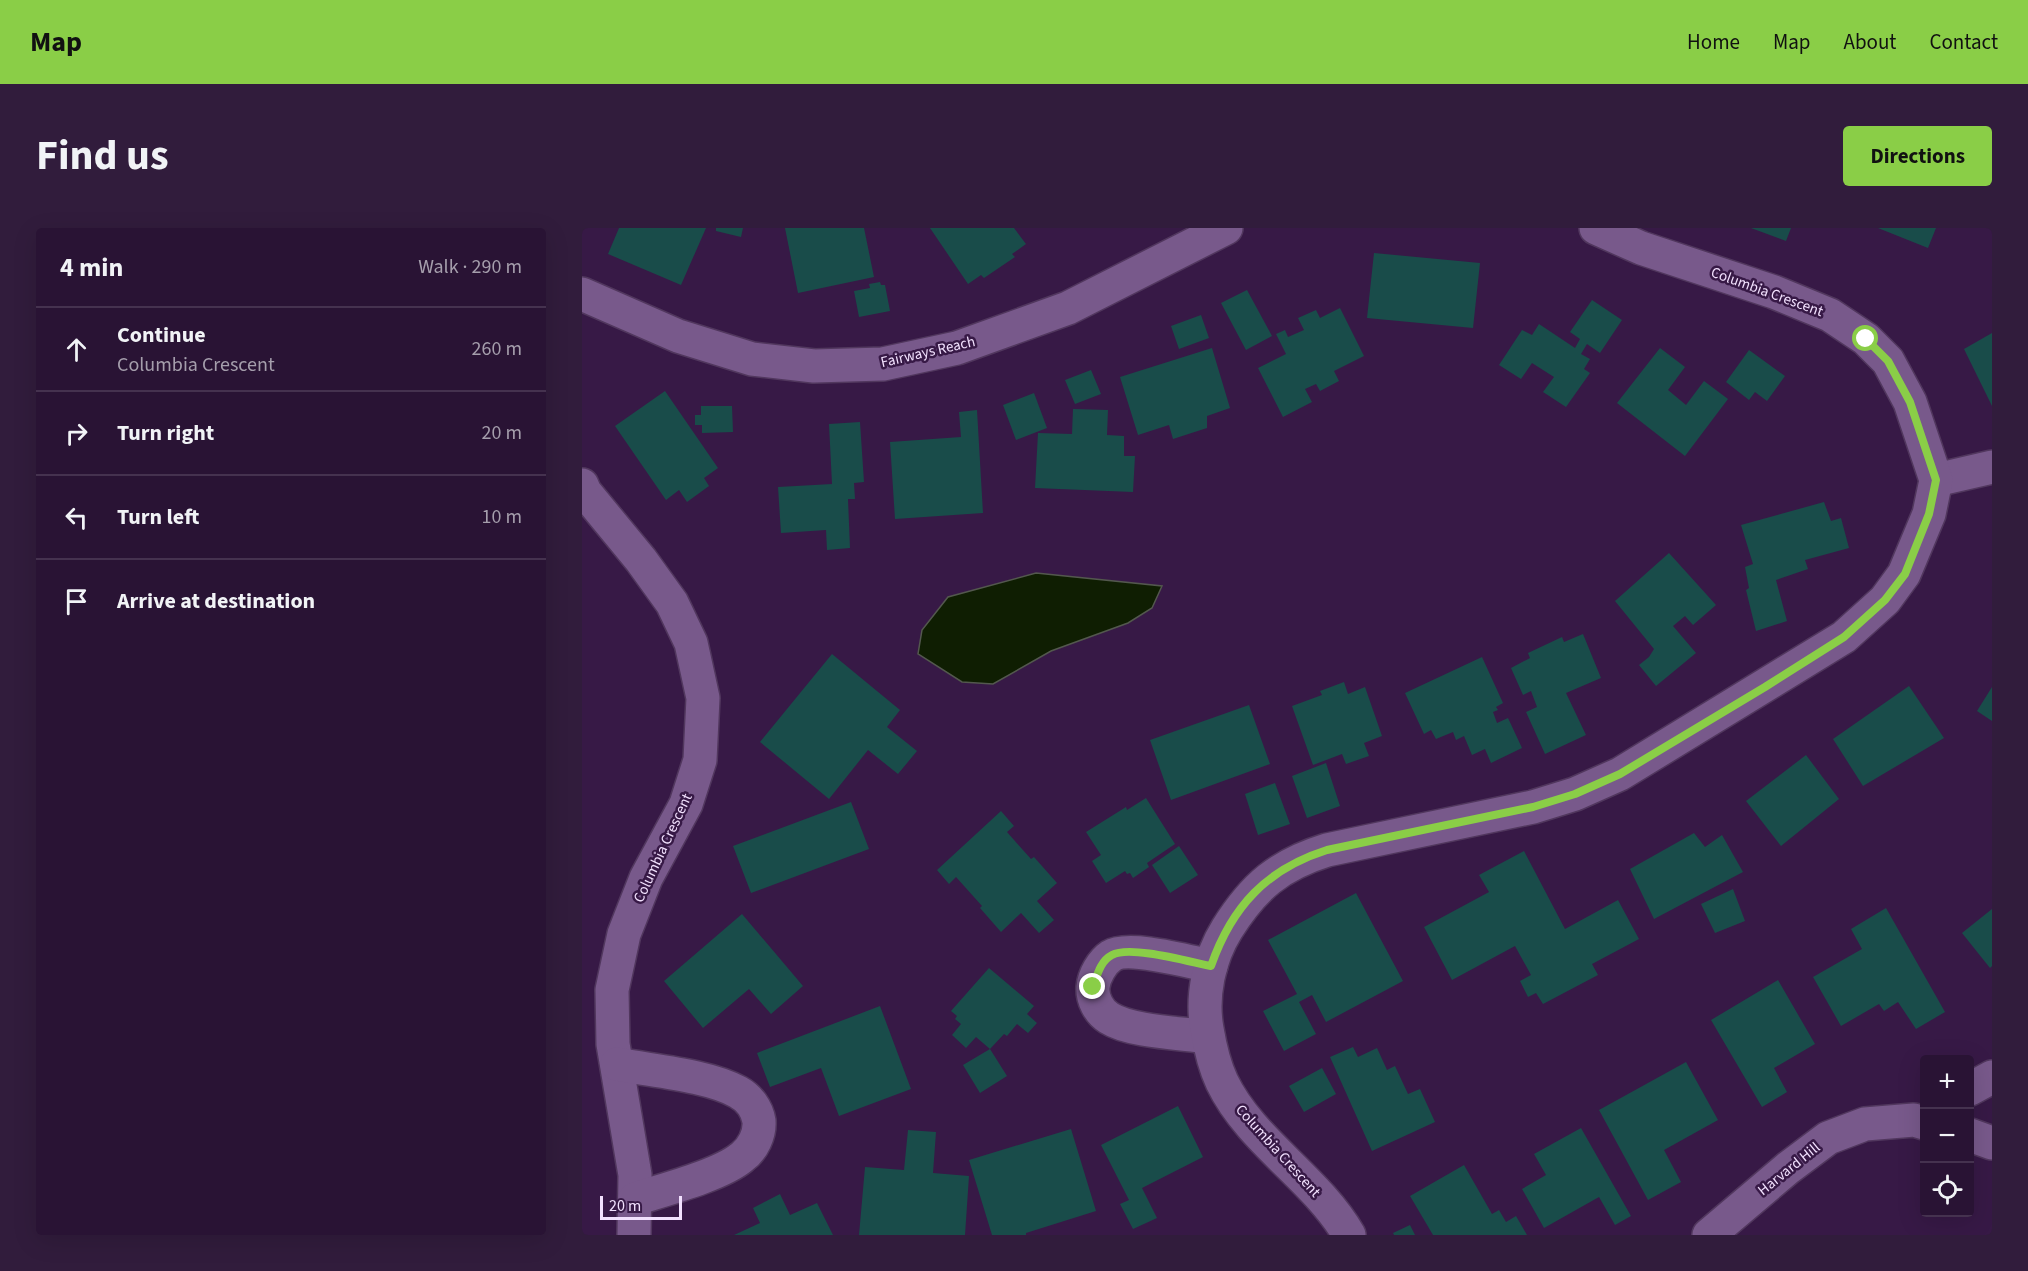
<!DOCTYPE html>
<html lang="en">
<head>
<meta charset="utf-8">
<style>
	body { margin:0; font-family:"Source Sans 3",sans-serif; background:#311c3c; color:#f1f3f6 }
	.controls { position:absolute; right:18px; bottom:18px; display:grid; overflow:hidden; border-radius:6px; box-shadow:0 6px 24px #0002 }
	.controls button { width:54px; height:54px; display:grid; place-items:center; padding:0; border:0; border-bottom:2px solid #45324f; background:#291334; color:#f1f3f6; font:30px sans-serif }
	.scale { position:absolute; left:18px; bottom:15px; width:82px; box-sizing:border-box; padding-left:6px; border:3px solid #f2e1fe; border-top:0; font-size:16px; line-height:21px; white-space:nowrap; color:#f2e1fe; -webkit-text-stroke:4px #371946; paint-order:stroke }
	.stop { position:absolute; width:18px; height:18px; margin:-14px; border:4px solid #8ace47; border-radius:50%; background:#fff }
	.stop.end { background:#8ace47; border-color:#fff; box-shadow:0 2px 6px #0008 }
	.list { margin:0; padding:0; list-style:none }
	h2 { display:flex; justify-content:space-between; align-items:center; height:78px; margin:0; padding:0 24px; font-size:26px }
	h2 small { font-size:20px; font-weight:400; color:#a59eac }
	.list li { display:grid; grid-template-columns:39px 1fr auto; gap:18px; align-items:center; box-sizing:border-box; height:84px; padding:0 24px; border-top:2px solid #45324f }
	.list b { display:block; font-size:22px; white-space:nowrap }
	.list p { margin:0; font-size:20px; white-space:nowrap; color:#a59eac }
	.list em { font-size:20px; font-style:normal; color:#a59eac }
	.icon { flex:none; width:33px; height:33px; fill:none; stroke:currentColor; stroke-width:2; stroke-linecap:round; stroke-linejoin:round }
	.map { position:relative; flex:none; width:1410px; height:1007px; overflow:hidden; border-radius:6px }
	header { display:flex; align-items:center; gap:36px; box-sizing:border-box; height:84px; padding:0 30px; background:#8ace47; color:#111 }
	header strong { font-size:28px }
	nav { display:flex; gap:33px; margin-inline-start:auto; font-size:21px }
	.intro { display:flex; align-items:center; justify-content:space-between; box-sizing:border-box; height:144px; padding:0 36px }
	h1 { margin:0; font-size:42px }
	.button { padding:15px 27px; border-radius:6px; background:#8ace47; color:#111; font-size:21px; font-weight:700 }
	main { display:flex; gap:36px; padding:0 36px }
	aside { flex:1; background:#291334; border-radius:6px; box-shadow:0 6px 24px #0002 }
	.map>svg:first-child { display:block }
	.water { fill:#0f1e02; stroke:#53584e; stroke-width:1.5 }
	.building { fill:#194c4a }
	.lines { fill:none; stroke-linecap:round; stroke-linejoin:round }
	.minor-casing { stroke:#51375e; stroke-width:36 }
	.minor { stroke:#78598b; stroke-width:33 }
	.route { stroke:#8ace47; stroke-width:8 }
	.labels { text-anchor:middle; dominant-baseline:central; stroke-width:5; stroke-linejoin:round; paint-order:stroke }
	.street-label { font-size:15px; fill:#f2e1fe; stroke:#371946 }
</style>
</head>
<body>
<header>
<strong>Map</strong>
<nav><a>Home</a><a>Map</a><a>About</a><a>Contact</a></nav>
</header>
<div class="intro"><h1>Find us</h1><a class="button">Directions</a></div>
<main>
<aside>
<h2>4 min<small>Walk · 290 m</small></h2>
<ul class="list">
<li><svg class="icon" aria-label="ahead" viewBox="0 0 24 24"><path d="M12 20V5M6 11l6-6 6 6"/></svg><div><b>Continue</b><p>Columbia Crescent</p></div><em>260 m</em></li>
<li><svg class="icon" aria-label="right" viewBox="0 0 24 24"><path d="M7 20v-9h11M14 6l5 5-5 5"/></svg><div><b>Turn right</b></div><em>20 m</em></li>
<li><svg class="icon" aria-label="left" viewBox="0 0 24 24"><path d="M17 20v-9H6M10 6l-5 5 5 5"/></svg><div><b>Turn left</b></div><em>10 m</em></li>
<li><svg class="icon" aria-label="arrive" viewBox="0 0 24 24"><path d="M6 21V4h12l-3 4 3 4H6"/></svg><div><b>Arrive at destination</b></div></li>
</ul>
</aside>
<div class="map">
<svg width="1410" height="1007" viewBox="0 0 1410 1007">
	<rect width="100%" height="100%" fill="#371946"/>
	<!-- water -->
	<path class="water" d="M 454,345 L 580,358 L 570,380 L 546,395 L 469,423 L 411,456 L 380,454 L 336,426 L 340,402 L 366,369 Z"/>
	<!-- building -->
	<g class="building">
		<path d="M 37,0 L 124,0 L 99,57 L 26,26 Z"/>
		<path d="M 134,0 L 161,0 L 159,9 L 134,3 Z"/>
		<path d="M 203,0 L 282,0 L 292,49 L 216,65 Z"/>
		<path d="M 348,0 L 432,0 L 444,16 L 430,26 L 433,29 L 402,50 L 399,47 L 386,56 Z"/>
		<path d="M 1169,0 L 1209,0 L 1204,13 Z"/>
		<path d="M 1296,0 L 1354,0 L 1346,20 Z"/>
		<path d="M 792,25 L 898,35 L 891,100 L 785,90 Z"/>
		<path d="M 298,54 L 299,57 L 303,57 L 308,83 L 277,89 L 272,63 L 288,60 L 287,56 Z"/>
		<path d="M 665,62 L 690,108 L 664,122 L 639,75 Z"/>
		<path d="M 1010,72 L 1040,92 L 1018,125 L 1005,116 L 999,126 L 1008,131 L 1002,141 L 1008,145 L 984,179 L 961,164 L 972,149 L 950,135 L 939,151 L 917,137 L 940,102 L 950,107 L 957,96 L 993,120 L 998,111 L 988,104 Z"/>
		<path d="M 758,80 L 782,128 L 752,143 L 757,153 L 738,163 L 734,156 L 723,161 L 730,174 L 701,189 L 676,140 L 704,126 L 694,106 L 703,102 L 706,109 L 722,102 L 716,90 L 734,82 L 738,90 Z"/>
		<path d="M 619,87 L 627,110 L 597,121 L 589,98 Z"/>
		<path d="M 1410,105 L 1410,178 L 1382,121 Z"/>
		<path d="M 630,120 L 648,180 L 625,188 L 625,200 L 591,211 L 587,197 L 556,207 L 538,149 Z"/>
		<path d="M 1078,120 L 1103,139 L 1086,162 L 1104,177 L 1122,153 L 1146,171 L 1103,228 L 1035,175 Z"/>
		<path d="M 1167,122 L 1203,148 L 1185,173 L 1173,164 L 1167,172 L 1144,154 Z"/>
		<path d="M 509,142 L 519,166 L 493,176 L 483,152 Z"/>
		<path d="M 83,163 L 136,240 L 122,250 L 127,258 L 105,274 L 97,262 L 84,272 L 33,198 Z"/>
		<path d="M 452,165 L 465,200 L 434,212 L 421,177 Z"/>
		<path d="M 119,178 L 150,178 L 151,204 L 120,205 L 120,197 L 113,197 L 113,187 L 119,187 Z"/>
		<path d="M 491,181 L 526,182 L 525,207 L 542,208 L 542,228 L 553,228 L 551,264 L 453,260 L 456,205 L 490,206 Z"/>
		<path d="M 395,182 L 401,285 L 313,291 L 308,214 L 379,209 L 377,184 Z"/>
		<path d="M 278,194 L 282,254 L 272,255 L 273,271 L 266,271 L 268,320 L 245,322 L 244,302 L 199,305 L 196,259 L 250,256 L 247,196 Z"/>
		<path d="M 1242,274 L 1249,293 L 1259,290 L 1267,320 L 1223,332 L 1226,341 L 1194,352 L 1205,393 L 1174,403 L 1164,362 L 1167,360 L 1163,339 L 1171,336 L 1159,297 Z"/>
		<path d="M 1087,325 L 1134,377 L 1111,397 L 1103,388 L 1091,398 L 1114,425 L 1074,458 L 1057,437 L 1067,429 L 1072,421 L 1033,373 Z"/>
		<path d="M 1001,406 L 1019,450 L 984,465 L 1004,507 L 963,526 L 944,484 L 955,479 L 949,463 L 941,467 L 929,440 L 948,430 L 946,425 L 980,409 L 982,414 Z"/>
		<path d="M 250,426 L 318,482 L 305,499 L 335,523 L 316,546 L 286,522 L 247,571 L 178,514 Z"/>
		<path d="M 900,429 L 921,475 L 914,479 L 916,482 L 911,484 L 915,495 L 926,490 L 940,520 L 909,535 L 903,521 L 890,527 L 882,508 L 874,512 L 871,504 L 854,511 L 849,502 L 842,506 L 823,465 Z"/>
		<path d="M 762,454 L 766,466 L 783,459 L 800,508 L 782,515 L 787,528 L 764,536 L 760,526 L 731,537 L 710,478 L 740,467 L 738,463 Z"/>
		<path d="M 1327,458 L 1362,510 L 1281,558 L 1251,511 Z"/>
		<path d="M 1410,459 L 1410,493 L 1395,483 Z"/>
		<path d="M 667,477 L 688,536 L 589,572 L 568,512 Z"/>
		<path d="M 1224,527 L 1257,571 L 1199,618 L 1164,573 Z"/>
		<path d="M 744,535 L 758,578 L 725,590 L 710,548 Z"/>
		<path d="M 693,555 L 708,596 L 676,607 L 663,566 Z"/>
		<path d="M 564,570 L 593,616 L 565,635 L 567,639 L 551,650 L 548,645 L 545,646 L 543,643 L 524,655 L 510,633 L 519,627 L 504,604 L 544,579 L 545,582 Z"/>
		<path d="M 269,574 L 287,621 L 169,665 L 151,618 Z"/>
		<path d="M 419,583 L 432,598 L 425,604 L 449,631 L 452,629 L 475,655 L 455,673 L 472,692 L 457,705 L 439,685 L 419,704 L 398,680 L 400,678 L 374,649 L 367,656 L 355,642 Z"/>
		<path d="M 1112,605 L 1123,619 L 1140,607 L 1161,644 L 1072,691 L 1048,641 Z"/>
		<path d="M 597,618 L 616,647 L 588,665 L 570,637 Z"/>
		<path d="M 942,623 L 983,701 L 1036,672 L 1057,711 L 1010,736 L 1016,747 L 961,776 L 954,765 L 946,769 L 938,753 L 949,747 L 933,718 L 870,752 L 842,699 L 907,664 L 897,647 Z"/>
		<path d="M 1151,661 L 1163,693 L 1133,705 L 1119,676 Z"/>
		<path d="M 774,665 L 821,753 L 744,794 L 730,767 L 717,774 L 734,806 L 702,823 L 681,783 L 715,766 L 686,712 Z"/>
		<path d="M 1304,680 L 1363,784 L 1334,801 L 1316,774 L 1302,783 L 1297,776 L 1259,798 L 1231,749 L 1280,721 L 1269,701 Z"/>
		<path d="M 1410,681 L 1410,738 L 1408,740 L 1380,705 Z"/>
		<path d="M 160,686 L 221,758 L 189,786 L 167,761 L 121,800 L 82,753 Z"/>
		<path d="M 407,740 L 452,778 L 445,786 L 455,795 L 446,805 L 435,796 L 425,808 L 422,806 L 408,821 L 394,809 L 384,820 L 370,807 L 379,796 L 373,791 L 375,788 L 369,783 Z"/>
		<path d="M 1196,752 L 1233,816 L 1192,840 L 1205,864 L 1180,879 L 1129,792 Z"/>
		<path d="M 298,778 L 329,861 L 257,888 L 239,840 L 188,859 L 175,825 Z"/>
		<path d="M 771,819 L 776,829 L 795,820 L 805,842 L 813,838 L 826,866 L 838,861 L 853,894 L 790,923 L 748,829 Z"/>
		<path d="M 408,821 L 425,848 L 398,865 L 381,837 Z"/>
		<path d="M 1104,834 L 1136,892 L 1082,922 L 1099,954 L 1066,972 L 1017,882 Z"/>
		<path d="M 740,840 L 754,866 L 722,884 L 707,858 Z"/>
		<path d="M 596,878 L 621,929 L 560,960 L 575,990 L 551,1001 L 538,976 L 547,972 L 519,917 Z"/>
		<path d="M 999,900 L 1049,988 L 1033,997 L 1017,969 L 962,1000 L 940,961 L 964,947 L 952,926 Z"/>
		<path d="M 489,901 L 514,983 L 444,1005 L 444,1007 L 410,1007 L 387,932 Z"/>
		<path d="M 326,902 L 354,904 L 351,945 L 387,948 L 383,1007 L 277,1007 L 283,939 L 322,942 Z"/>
		<path d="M 882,937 L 910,986 L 917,982 L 924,994 L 934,988 L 945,1007 L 851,1007 L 828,968 Z"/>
		<path d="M 198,966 L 208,987 L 235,975 L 251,1007 L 152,1007 L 178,995 L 171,980 Z"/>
		<path d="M 828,997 L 833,1007 L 812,1007 L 811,1005 Z"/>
	</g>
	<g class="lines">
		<!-- minor casing -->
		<g class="minor-casing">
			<g id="minor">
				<path d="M 0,66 L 96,108 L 170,131 L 232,138 L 301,136 L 375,120 L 486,80 L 644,0"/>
				<path d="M 1354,252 L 1410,239"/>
				<path d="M 0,257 L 3,264 L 59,332 L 90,375 L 109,415 L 121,470 L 118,532 L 104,576 L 64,650 L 42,706 L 30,762 L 31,816 L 53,947 L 52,1007"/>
				<path d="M 626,809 C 600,805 549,804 527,790 C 517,784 510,771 511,759 C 512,748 520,734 529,728 C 546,717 608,734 629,738"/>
				<path d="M 35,836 C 70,843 125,847 156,864 C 167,870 175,881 177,893 C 178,906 171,921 160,929 C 139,947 81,962 53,971"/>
				<path d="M 1388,861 L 1410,849"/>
				<path d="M 1388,907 L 1410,915"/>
				<path d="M 767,1007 C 734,950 669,914 640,854 C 632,837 628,819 625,801 C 619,768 627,730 645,701 C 672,658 697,637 745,622 L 951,579 L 993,566 L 1038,546 L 1262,409 L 1303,372 L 1322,346 L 1347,286 L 1354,252 L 1328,174 L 1306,133 L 1284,111 L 1248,87 L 1192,64 L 1059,20 L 1014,0"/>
				<path d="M 1127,1007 L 1206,940 L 1246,910 L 1283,896 L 1332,892 L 1342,895"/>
			</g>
		</g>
		<!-- minor -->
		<use href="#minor" class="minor"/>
	</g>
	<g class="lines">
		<!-- route -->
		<path class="route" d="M 511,759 C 515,748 518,733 530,727 C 548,717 608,734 629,738 C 650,678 685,641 745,622 L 951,579 L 993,566 L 1038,546 L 1183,459 L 1262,409 L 1303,372 L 1323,346 L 1347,286 L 1354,252 L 1328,174 L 1306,133 L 1284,111"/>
	</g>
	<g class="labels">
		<!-- street labels -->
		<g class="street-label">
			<text transform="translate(1185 64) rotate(20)">Columbia Crescent</text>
			<text transform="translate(346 124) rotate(-13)">Fairways Reach</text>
			<text transform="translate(81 620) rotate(-65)">Columbia Crescent</text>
			<text transform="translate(696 923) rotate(48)">Columbia Crescent</text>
			<text transform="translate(1207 941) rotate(-39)">Harvard Hill</text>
		</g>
	</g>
</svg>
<div class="controls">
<button>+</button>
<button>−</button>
<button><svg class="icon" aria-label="locate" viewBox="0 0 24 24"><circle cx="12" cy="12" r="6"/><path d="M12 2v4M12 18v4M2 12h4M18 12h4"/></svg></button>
</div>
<div class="scale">20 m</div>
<div class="stop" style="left:1284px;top:111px"></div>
<div class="stop end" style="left:511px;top:759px"></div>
</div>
</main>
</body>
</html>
